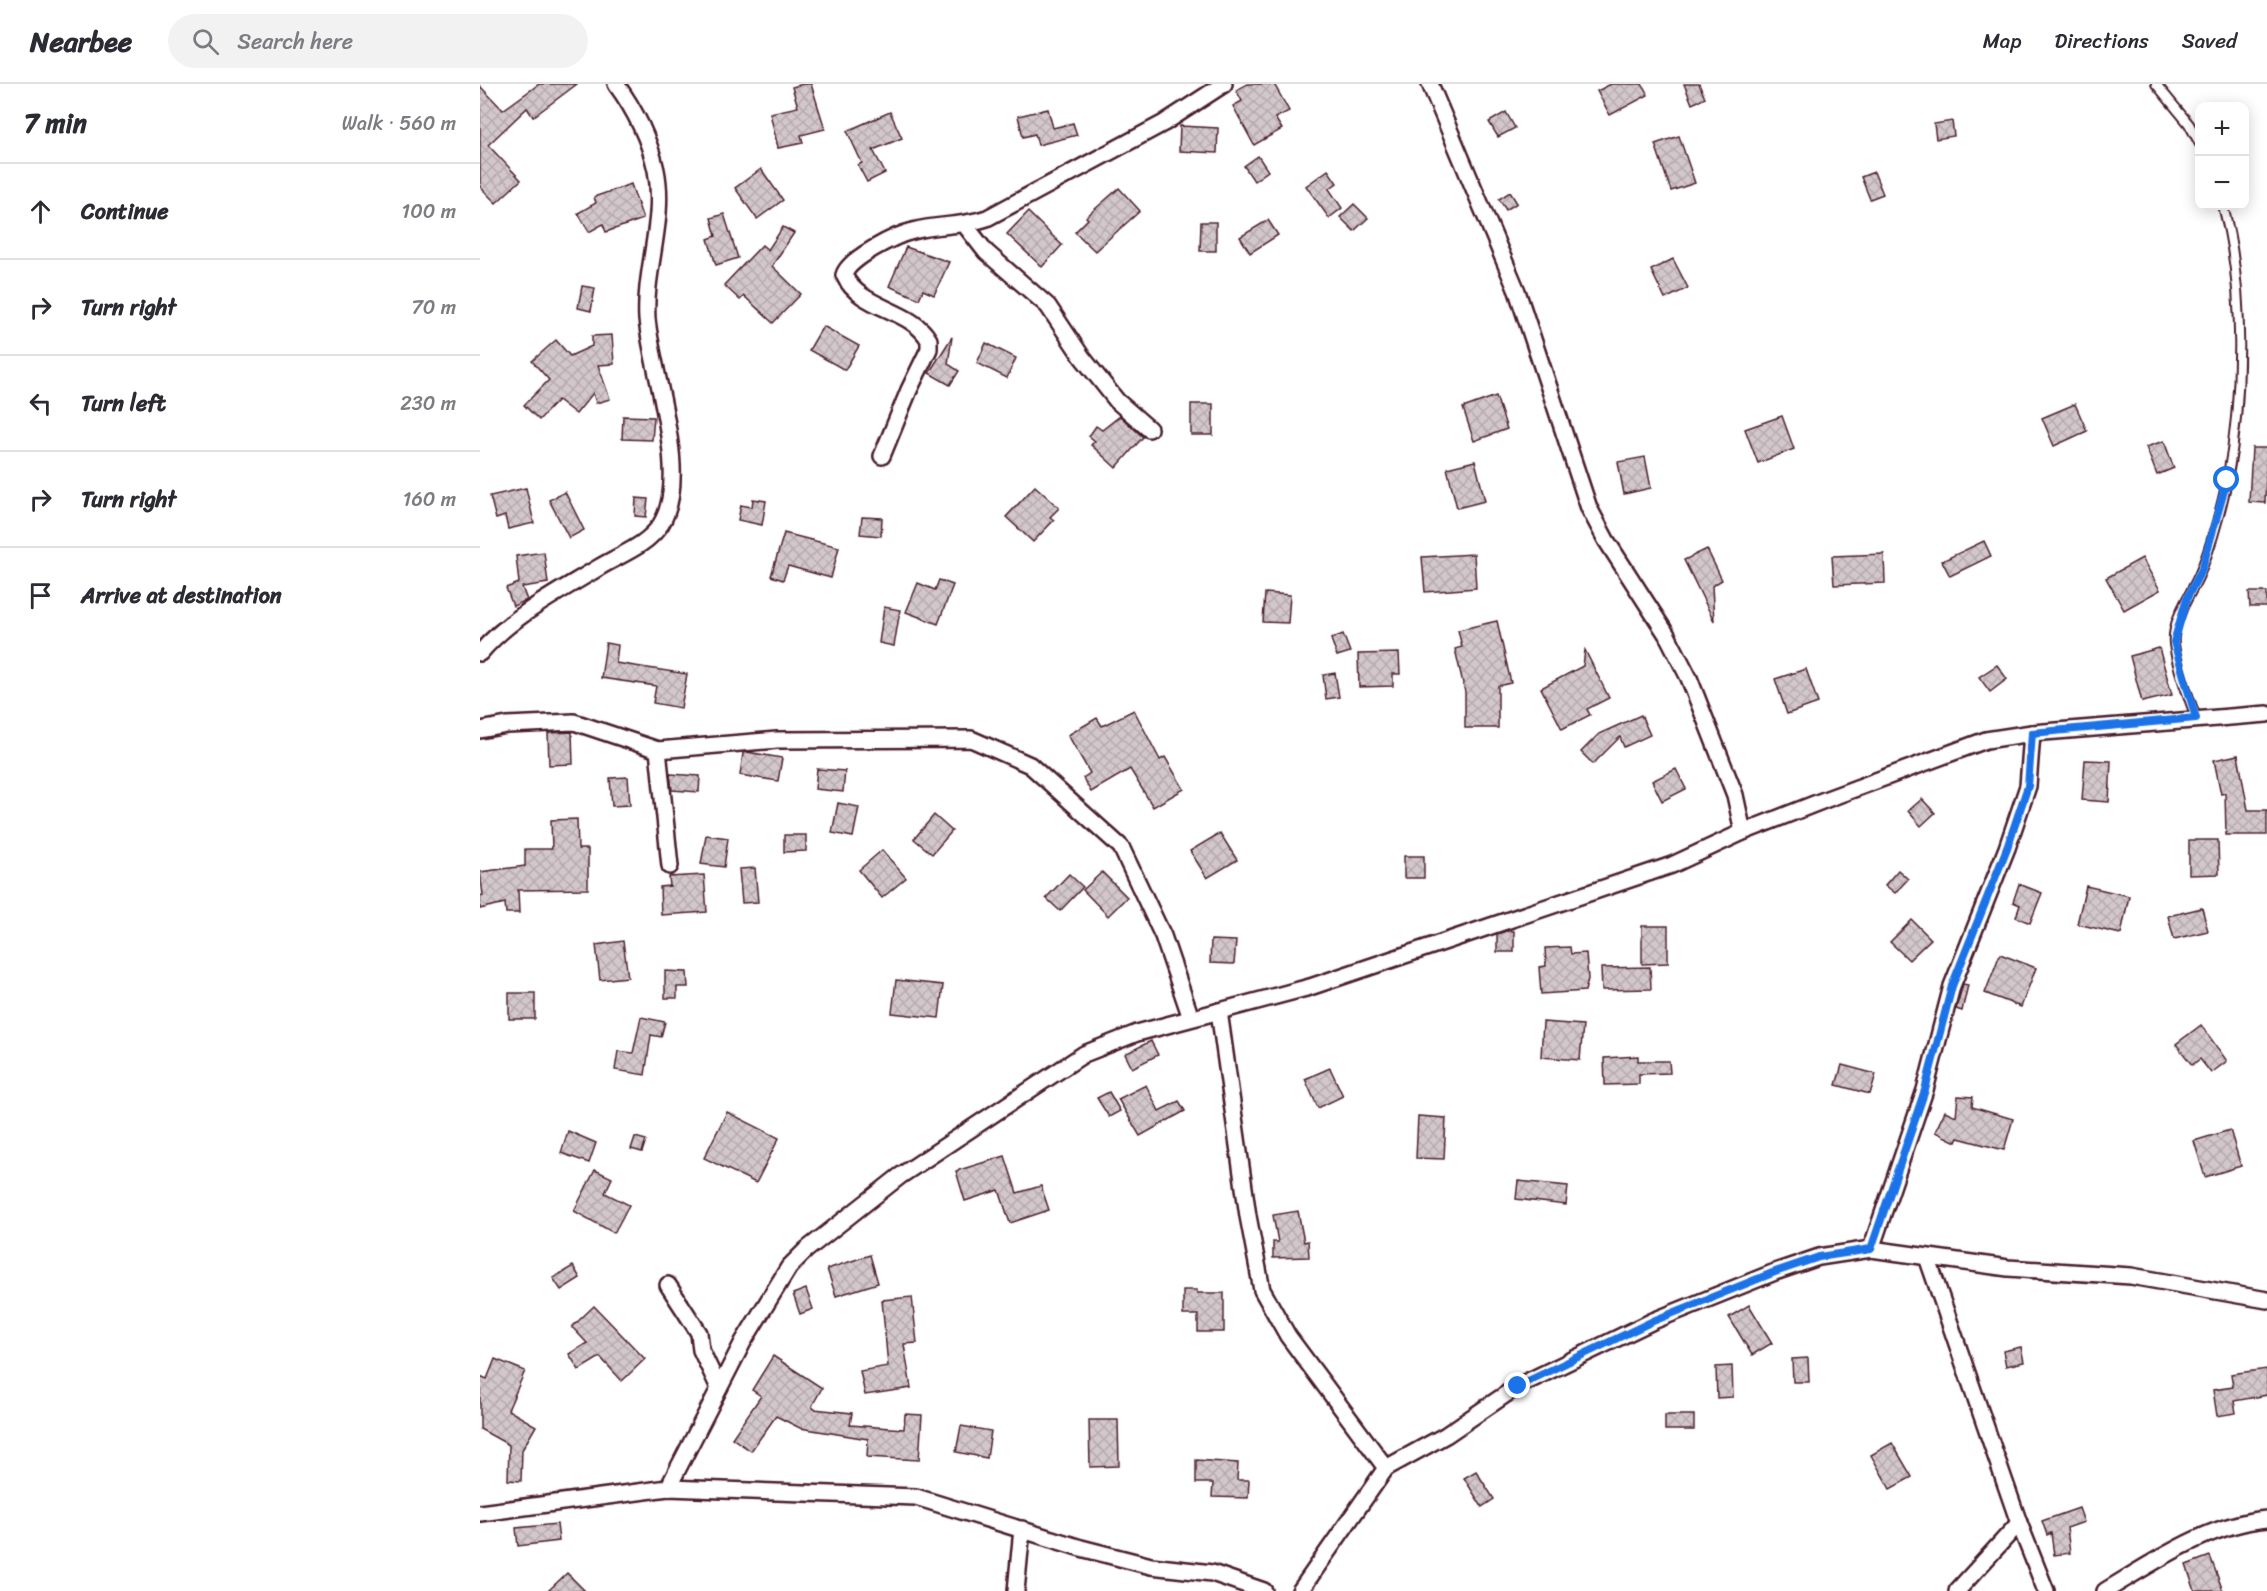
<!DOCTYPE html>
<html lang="en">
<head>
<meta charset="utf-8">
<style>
	body { margin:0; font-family:Sriracha,sans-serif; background:#f2f2f3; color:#2b2b33 }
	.controls { position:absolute; right:18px; top:18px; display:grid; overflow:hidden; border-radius:12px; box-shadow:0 3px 15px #0003 }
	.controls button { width:54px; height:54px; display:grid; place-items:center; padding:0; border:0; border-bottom:2px solid #e1e1e2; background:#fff; color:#2b2b33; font:30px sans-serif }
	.stop { position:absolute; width:18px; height:18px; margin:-14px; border:4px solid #1a73e8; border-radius:50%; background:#fff }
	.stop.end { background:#1a73e8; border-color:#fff; box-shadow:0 2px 6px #0008 }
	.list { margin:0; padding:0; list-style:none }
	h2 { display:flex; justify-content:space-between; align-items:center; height:78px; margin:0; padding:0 24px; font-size:26px }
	h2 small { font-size:20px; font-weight:400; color:#7c7c81 }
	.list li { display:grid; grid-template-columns:39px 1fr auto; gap:18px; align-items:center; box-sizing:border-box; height:96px; padding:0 24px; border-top:2px solid #e1e1e2 }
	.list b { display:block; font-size:22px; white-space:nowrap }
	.list em { font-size:20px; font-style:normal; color:#7c7c81 }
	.icon { flex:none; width:33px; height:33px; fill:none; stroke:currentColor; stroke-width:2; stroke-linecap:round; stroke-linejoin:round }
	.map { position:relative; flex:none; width:1787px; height:1507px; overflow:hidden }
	header { display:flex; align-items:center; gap:36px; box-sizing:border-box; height:84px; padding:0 30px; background:#fff; border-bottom:2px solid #e1e1e2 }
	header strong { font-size:28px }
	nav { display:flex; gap:33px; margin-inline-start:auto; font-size:21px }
	.search { width:420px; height:54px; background:#f2f2f3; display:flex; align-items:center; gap:15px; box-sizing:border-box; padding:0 21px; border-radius:33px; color:#7c7c81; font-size:22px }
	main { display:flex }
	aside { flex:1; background:#fff }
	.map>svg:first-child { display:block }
	.building { fill:url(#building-cross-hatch); stroke:#4a1f2b; stroke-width:1.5 }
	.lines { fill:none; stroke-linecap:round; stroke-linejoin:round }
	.lane-casing { stroke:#4a1f2b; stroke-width:12 }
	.street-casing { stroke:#4a1f2b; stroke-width:20 }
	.lane { stroke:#fff; stroke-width:8 }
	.street { stroke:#fff; stroke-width:15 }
	.route { stroke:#1a73e8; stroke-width:8 }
</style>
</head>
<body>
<header>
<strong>Nearbee</strong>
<div class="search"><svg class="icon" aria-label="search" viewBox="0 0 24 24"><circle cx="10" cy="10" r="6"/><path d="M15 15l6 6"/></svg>Search here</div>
<nav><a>Map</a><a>Directions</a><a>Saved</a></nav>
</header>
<main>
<aside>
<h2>7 min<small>Walk · 560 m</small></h2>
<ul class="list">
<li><svg class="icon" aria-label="ahead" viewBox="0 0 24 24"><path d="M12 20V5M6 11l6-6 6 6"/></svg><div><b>Continue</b></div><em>100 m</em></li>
<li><svg class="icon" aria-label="right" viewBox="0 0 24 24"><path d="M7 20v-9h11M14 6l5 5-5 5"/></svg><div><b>Turn right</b></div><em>70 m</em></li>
<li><svg class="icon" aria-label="left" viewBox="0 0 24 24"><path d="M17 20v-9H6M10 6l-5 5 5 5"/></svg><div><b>Turn left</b></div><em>230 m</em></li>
<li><svg class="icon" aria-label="right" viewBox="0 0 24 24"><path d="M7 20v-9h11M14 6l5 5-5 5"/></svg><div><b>Turn right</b></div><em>160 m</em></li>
<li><svg class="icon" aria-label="arrive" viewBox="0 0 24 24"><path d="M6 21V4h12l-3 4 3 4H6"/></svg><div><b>Arrive at destination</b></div></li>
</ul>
</aside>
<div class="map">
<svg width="1787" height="1507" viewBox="0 0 1787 1507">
	<defs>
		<pattern id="building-cross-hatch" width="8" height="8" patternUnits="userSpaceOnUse" patternTransform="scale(1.5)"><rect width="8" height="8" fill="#d2c7cb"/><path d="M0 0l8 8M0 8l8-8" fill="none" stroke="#b6aaae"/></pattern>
	</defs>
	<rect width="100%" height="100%" fill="#fff"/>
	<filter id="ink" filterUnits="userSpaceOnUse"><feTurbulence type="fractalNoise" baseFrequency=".0167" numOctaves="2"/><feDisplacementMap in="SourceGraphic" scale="12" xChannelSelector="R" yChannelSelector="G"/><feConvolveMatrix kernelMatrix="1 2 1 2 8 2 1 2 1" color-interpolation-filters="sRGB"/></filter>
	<g filter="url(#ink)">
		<!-- building -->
		<g class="building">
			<path d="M 59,0 L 97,0 L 53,33 L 47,24 L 8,61 L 41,96 L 16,119 L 0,103 L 0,2 L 23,26 Z"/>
			<path d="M 323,0 L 331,0 L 345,45 L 321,51 L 323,59 L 298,64 L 290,29 L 318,23 L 312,3 Z"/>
			<path d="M 767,0 L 794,0 L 809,27 L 795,34 L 802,45 L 774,61 L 753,22 L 762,17 L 756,6 Z"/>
			<path d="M 1131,0 L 1162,0 L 1168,11 L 1130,31 L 1117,7 Z"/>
			<path d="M 1204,0 L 1219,0 L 1225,14 L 1212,20 Z"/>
			<path d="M 568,25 L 573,44 L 593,39 L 597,51 L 558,61 L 555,50 L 543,53 L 538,32 Z"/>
			<path d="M 410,28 L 422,54 L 393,66 L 405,89 L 387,98 L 378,81 L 382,79 L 367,47 Z"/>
			<path d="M 1026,28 L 1035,44 L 1018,53 L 1009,38 Z"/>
			<path d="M 1472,37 L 1474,52 L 1456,55 L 1454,40 Z"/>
			<path d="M 700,42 L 738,44 L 737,69 L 699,67 Z"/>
			<path d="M 1199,52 L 1215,99 L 1191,107 L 1175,60 Z"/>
			<path d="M 778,72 L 788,87 L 774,97 L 764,82 Z"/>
			<path d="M 281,85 L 303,116 L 277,135 L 255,104 Z"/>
			<path d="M 848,86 L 857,99 L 849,105 L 862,124 L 849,134 L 826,102 Z"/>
			<path d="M 1394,88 L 1403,110 L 1390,115 L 1381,93 Z"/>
			<path d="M 151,100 L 163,135 L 126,148 L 123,140 L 109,148 L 98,129 L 116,119 L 114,113 Z"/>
			<path d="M 639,104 L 660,127 L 615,167 L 595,148 L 608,135 L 606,133 Z"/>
			<path d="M 1030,108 L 1037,119 L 1026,126 L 1019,115 Z"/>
			<path d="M 874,120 L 888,134 L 874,147 L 860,133 Z"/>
			<path d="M 548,128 L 582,161 L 562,183 L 527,150 Z"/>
			<path d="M 244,130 L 258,174 L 236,181 L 228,155 L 236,152 L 231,134 Z"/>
			<path d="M 788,136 L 798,151 L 770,169 L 760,153 Z"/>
			<path d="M 721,138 L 736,138 L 736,167 L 720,167 Z"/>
			<path d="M 303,143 L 314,149 L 292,182 L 321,210 L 293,239 L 264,212 L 260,216 L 244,201 L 282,161 L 288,166 Z"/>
			<path d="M 426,163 L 469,178 L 454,211 L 443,206 L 439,215 L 409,202 Z"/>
			<path d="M 1193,175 L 1208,204 L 1185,215 L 1171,186 Z"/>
			<path d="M 102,202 L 115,204 L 111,227 L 98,224 Z"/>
			<path d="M 343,242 L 379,262 L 365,286 L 329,266 Z"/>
			<path d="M 132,251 L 134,280 L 118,281 L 130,315 L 116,319 L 113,309 L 96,330 L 78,316 L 59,336 L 44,321 L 69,296 L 52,277 L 76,256 L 90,272 L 112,262 L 112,252 Z"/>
			<path d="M 472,253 L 468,280 L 479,287 L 470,301 L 449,289 Z"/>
			<path d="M 506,259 L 536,274 L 527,294 L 497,279 Z"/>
			<path d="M 1016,312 L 1027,345 L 994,357 L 983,324 Z"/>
			<rect x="711" y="320" width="22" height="31"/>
			<path d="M 1595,320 L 1607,347 L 1574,362 L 1562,334 Z"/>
			<path d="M 143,332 L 174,333 L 172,356 L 142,355 Z"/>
			<path d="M 640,332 L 663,353 L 636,384 L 611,361 L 615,357 L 609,352 L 616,342 L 622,346 Z"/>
			<path d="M 1302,332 L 1314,365 L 1278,379 L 1265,345 Z"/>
			<path d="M 1684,357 L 1694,384 L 1677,391 L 1666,363 Z"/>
			<path d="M 1772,364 L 1787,364 L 1785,419 L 1769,418 Z"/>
			<path d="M 1165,373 L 1171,404 L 1144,410 L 1138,378 Z"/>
			<path d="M 995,377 L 1005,417 L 977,424 L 967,384 Z"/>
			<path d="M 555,402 L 579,424 L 570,433 L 574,436 L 553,458 L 526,433 Z"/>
			<path d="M 46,404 L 54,439 L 28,445 L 25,432 L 16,435 L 10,412 Z"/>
			<path d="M 85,408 L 104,446 L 89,454 L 69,416 Z"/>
			<path d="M 156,414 L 168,415 L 166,433 L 155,432 Z"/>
			<path d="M 273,415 L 286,417 L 282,441 L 258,436 L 261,421 L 272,423 Z"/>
			<path d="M 382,433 L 402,434 L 401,452 L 380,450 Z"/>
			<path d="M 304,449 L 359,463 L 351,494 L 308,482 L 303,496 L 291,492 Z"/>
			<path d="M 1504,457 L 1511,472 L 1470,492 L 1462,477 Z"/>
			<path d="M 1227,465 L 1242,496 L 1232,502 L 1234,537 L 1204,476 Z"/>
			<path d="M 64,468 L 68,499 L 42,503 L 47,516 L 33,522 L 26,504 L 39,499 L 36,472 Z"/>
			<path d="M 994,470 L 996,504 L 945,508 L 942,473 Z"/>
			<path d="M 1404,470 L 1405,499 L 1354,501 L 1352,472 Z"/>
			<path d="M 1662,474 L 1680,506 L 1644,526 L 1626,494 Z"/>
			<path d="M 459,496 L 473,501 L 458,540 L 426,528 L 438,499 L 455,506 Z"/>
			<path d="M 1769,508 L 1787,508 L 1787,523 L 1770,523 Z"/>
			<path d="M 785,509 L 810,511 L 808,539 L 783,538 Z"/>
			<path d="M 404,523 L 420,526 L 414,562 L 399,559 Z"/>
			<path d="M 1017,537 L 1031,599 L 1018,602 L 1018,644 L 985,644 L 985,608 L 975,565 L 982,563 L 978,546 Z"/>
			<path d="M 863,550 L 870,568 L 857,572 L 851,555 Z"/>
			<path d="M 126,559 L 138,561 L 136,579 L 207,590 L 201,624 L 173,619 L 176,602 L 121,594 Z"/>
			<path d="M 1679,564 L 1692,611 L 1662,618 L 1650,572 Z"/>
			<path d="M 1105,566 L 1129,614 L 1107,625 L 1110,631 L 1082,645 L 1061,604 L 1103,582 Z"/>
			<path d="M 919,569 L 920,590 L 913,590 L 913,602 L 879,603 L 878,570 Z"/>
			<path d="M 1517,581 L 1527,595 L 1510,608 L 1499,593 Z"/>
			<path d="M 1326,585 L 1338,619 L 1307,630 L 1295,595 Z"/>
			<path d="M 855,589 L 859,613 L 846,615 L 843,591 Z"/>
			<path d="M 654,626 L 680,676 L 685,673 L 704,705 L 673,723 L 650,685 L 611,708 L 603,694 L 610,689 L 588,651 L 617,634 L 622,642 Z"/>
			<path d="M 1161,631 L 1170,651 L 1144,663 L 1140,653 L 1113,680 L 1101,668 L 1119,650 Z"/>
			<path d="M 92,648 L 93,680 L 69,681 L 68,649 Z"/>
			<path d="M 267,668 L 302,674 L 298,697 L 260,691 L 263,669 Z"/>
			<path d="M 1758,671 L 1768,726 L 1787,726 L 1787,751 L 1746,751 L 1745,709 L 1741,710 L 1734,676 Z"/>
			<path d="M 1605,676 L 1631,677 L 1629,718 L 1602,716 Z"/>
			<path d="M 337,685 L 365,687 L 363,708 L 335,705 Z"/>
			<path d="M 1196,685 L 1206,705 L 1182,717 L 1172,697 Z"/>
			<path d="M 190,690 L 220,692 L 219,708 L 192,706 Z"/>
			<path d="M 148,693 L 150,721 L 132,722 L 130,694 Z"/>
			<path d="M 1442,715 L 1455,729 L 1441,742 L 1428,727 Z"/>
			<path d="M 358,719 L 379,723 L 373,753 L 352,749 Z"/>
			<path d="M 454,731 L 472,747 L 452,770 L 434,755 Z"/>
			<path d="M 97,735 L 98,765 L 108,765 L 108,805 L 38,806 L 39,829 L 26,829 L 25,819 L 0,825 L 0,812 L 3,811 L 0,788 L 45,782 L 45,765 L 72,765 L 71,736 Z"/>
			<path d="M 740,749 L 757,776 L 727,794 L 710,767 Z"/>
			<path d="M 226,751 L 248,754 L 244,783 L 221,780 Z"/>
			<path d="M 304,751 L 326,751 L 326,767 L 304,768 Z"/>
			<path d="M 1709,756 L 1738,756 L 1739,790 L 1709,791 Z"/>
			<path d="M 402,766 L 426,794 L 402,814 L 379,786 Z"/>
			<rect x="924" y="772" width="20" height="22"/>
			<path d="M 275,784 L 278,818 L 262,819 L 259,785 Z"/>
			<path d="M 1418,786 L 1428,795 L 1415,809 L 1405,801 Z"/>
			<path d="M 622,788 L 647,813 L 628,832 L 603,806 Z"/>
			<path d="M 589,790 L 603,803 L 580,827 L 566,814 Z"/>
			<path d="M 224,791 L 227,828 L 181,831 L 180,803 L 190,802 L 189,793 Z"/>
			<path d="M 1539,800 L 1562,809 L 1550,839 L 1536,833 L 1540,821 L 1533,818 Z"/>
			<path d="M 1606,802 L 1649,812 L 1641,850 L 1597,840 Z"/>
			<path d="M 1722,824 L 1728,847 L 1694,855 L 1688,832 Z"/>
			<path d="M 1432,836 L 1451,855 L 1429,876 L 1410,858 Z"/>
			<path d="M 1162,842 L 1188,842 L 1188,879 L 1162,880 Z"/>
			<path d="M 1026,847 L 1034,847 L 1034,868 L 1017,868 L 1017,850 Z"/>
			<path d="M 731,856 L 756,857 L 754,880 L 730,879 Z"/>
			<path d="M 143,857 L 148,893 L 120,896 L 116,861 Z"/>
			<path d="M 1090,863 L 1091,870 L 1106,869 L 1108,895 L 1105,907 L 1061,910 L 1059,883 L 1066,882 L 1065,864 Z"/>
			<path d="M 1520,870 L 1556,884 L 1541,923 L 1505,909 Z"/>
			<path d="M 1170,883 L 1171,905 L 1122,906 L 1121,884 Z"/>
			<path d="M 185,887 L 207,888 L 208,903 L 197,903 L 197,914 L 185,914 Z"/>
			<path d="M 416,896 L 463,901 L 459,934 L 412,929 Z"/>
			<path d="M 1483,900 L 1488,901 L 1482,927 L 1476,925 Z"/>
			<rect x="29" y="909" width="26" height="26"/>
			<path d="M 161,933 L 185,938 L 181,953 L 171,951 L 165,991 L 135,986 L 138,967 L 153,969 Z"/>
			<path d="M 1063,938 L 1103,941 L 1100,976 L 1061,973 Z"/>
			<path d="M 1721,941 L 1747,977 L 1731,989 L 1720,975 L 1712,981 L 1696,960 Z"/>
			<path d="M 671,957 L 678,971 L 652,984 L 645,970 Z"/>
			<path d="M 1158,972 L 1158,977 L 1189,977 L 1190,989 L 1159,990 L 1159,1000 L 1125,1001 L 1124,974 Z"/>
			<path d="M 1362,981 L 1396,990 L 1390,1010 L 1356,1001 Z"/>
			<path d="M 850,984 L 863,1012 L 838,1024 L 825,995 Z"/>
			<path d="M 666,1001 L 679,1027 L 699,1017 L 705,1027 L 660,1052 L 638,1015 Z"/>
			<path d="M 629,1008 L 640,1027 L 629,1033 L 617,1014 Z"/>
			<path d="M 1478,1012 L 1493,1013 L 1492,1023 L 1533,1035 L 1524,1066 L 1478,1054 L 1476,1058 L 1455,1048 L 1465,1027 L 1476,1032 Z"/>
			<path d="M 247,1028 L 299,1054 L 276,1099 L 224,1074 Z"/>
			<path d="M 938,1032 L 966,1034 L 964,1075 L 936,1074 Z"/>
			<path d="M 1750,1046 L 1761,1082 L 1725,1093 L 1714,1057 Z"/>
			<path d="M 88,1047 L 116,1059 L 109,1079 L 81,1069 Z"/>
			<path d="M 155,1053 L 166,1056 L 162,1068 L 151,1065 Z"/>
			<path d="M 525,1072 L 537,1109 L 561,1102 L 569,1126 L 530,1139 L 519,1106 L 485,1117 L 476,1087 Z"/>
			<path d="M 115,1086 L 132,1094 L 125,1109 L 149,1121 L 134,1149 L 94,1127 Z"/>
			<path d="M 1038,1097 L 1088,1102 L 1086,1121 L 1036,1115 Z"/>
			<path d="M 818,1127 L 824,1158 L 828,1157 L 829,1173 L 793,1174 L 793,1158 L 798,1158 L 793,1131 Z"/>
			<path d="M 390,1171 L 398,1199 L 356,1212 L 347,1185 Z"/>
			<path d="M 93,1182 L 100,1194 L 81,1206 L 73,1194 Z"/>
			<path d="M 326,1205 L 333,1225 L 320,1230 L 313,1210 Z"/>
			<path d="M 703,1206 L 717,1206 L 717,1209 L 744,1209 L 744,1248 L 718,1248 L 718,1231 L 703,1231 Z"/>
			<path d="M 432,1213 L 437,1259 L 424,1260 L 431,1304 L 385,1311 L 380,1287 L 408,1282 L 402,1216 Z"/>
			<path d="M 1269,1221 L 1292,1259 L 1272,1271 L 1249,1233 Z"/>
			<path d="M 114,1222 L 165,1275 L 142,1297 L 120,1273 L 99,1286 L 89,1270 L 107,1259 L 92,1243 Z"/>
			<path d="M 1541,1263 L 1544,1278 L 1526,1282 L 1523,1267 Z"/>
			<path d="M 293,1272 L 342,1304 L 332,1322 L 334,1325 L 372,1329 L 370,1341 L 424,1345 L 425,1330 L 442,1331 L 439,1376 L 387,1373 L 388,1355 L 320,1344 L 296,1332 L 271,1367 L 252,1354 L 281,1312 L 272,1306 Z"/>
			<path d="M 1328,1274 L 1329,1298 L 1313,1298 L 1312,1275 Z"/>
			<path d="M 15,1275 L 45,1287 L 28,1326 L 56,1342 L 42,1366 L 41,1397 L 28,1396 L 29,1361 L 0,1345 L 0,1292 L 7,1295 Z"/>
			<path d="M 1252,1282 L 1253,1313 L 1237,1314 L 1236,1283 Z"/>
			<path d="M 1787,1285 L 1787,1311 L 1754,1317 L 1756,1329 L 1737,1332 L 1733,1306 L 1753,1303 L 1751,1290 Z"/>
			<rect x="1185" y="1331" width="29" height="15"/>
			<path d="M 609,1336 L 638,1336 L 639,1382 L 610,1383 Z"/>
			<path d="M 481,1342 L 511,1347 L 507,1374 L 476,1368 Z"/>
			<path d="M 1412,1359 L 1432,1393 L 1410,1405 L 1391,1371 Z"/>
			<path d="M 716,1376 L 758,1379 L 757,1396 L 769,1396 L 768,1414 L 732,1413 L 733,1399 L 716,1399 Z"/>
			<path d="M 996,1387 L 1014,1415 L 1002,1423 L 984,1394 Z"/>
			<path d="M 1599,1424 L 1604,1438 L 1587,1444 L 1590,1469 L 1574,1471 L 1571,1449 L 1567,1451 L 1562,1437 Z"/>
			<path d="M 77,1440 L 79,1457 L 38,1462 L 36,1444 Z"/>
			<path d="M 1730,1472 L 1743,1507 L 1715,1507 L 1706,1481 Z"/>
			<path d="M 87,1489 L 105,1507 L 68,1507 Z"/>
		</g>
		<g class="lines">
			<!-- lane casing -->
			<g class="lane-casing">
				<g id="lane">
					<path d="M 1676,0 L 1709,40 L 1720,60"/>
					<path d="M 1716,634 C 1708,610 1697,585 1694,560 C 1691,534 1714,507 1722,484 C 1733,456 1741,425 1747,397 C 1763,314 1765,203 1743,122"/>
				</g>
			</g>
			<!-- street casing -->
			<g class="street-casing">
				<g id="street">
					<path d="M 950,0 L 1037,207 L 1109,424 L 1126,456 L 1187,551 L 1209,594 L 1255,711 L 1263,748"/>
					<path d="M 485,141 L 506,168 L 568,222 L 602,273 L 637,317 L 669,345"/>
					<path d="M 402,372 L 429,306 L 449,265 L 449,256 C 431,224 380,226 364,191 C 369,174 416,151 433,147 C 458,140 481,143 507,134 L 684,39 L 744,0"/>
					<path d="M 0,569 C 30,533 79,508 118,484 C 139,471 167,462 181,440 C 211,391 172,290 167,235 C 164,186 186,135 176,86 C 169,54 155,26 136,0"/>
					<path d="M 0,646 L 27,641 L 94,638 L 178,666 L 297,656 L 491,655 L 550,681 L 641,763 L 683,852 L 711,934"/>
					<path d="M 178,666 L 190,782"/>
					<path d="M 739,927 L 768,1132 L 782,1206 L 808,1252 L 906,1384"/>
					<path d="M 1391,1165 L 1445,1006 L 1472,902 L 1527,764 L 1548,702 L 1552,649"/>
					<path d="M 1447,1173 L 1539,1439 L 1566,1507"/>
					<path d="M 188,1201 L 219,1249 L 221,1266 L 239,1304"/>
					<path d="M 188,1404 L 263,1258 L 309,1183 L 326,1166 L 420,1092 L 604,970 L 657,949 L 830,903 L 1192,781 L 1263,748 L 1347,715 L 1506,656 L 1552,649 L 1787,630"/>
					<path d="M 0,1429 L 188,1404 L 436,1413 L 601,1464 L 671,1482 L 732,1489 L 784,1507"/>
					<path d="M 536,1507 L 542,1445"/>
					<path d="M 820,1507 L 906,1384 L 966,1351 L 1038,1302 L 1173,1237 L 1295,1188 L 1339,1173 L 1391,1165 L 1528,1184 L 1651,1192 L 1787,1216"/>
					<path d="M 1477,1507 L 1539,1439"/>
					<path d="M 1625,1507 C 1674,1478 1728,1440 1787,1435"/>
				</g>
			</g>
			<!-- lane -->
			<use href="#lane" class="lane"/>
			<!-- street -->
			<use href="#street" class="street"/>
		</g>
	</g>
	<g class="lines" filter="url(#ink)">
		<!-- route -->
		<path class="route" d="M 1038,1302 L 1173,1237 L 1295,1188 L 1339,1173 L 1391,1165 L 1445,1006 L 1472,902 L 1527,764 L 1548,702 L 1552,649 L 1716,634 L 1694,558 L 1707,514 L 1722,485 L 1747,396"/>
	</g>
</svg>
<div class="controls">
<button>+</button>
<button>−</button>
</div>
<div class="stop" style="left:1747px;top:396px"></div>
<div class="stop end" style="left:1038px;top:1302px"></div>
</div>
</main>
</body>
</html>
